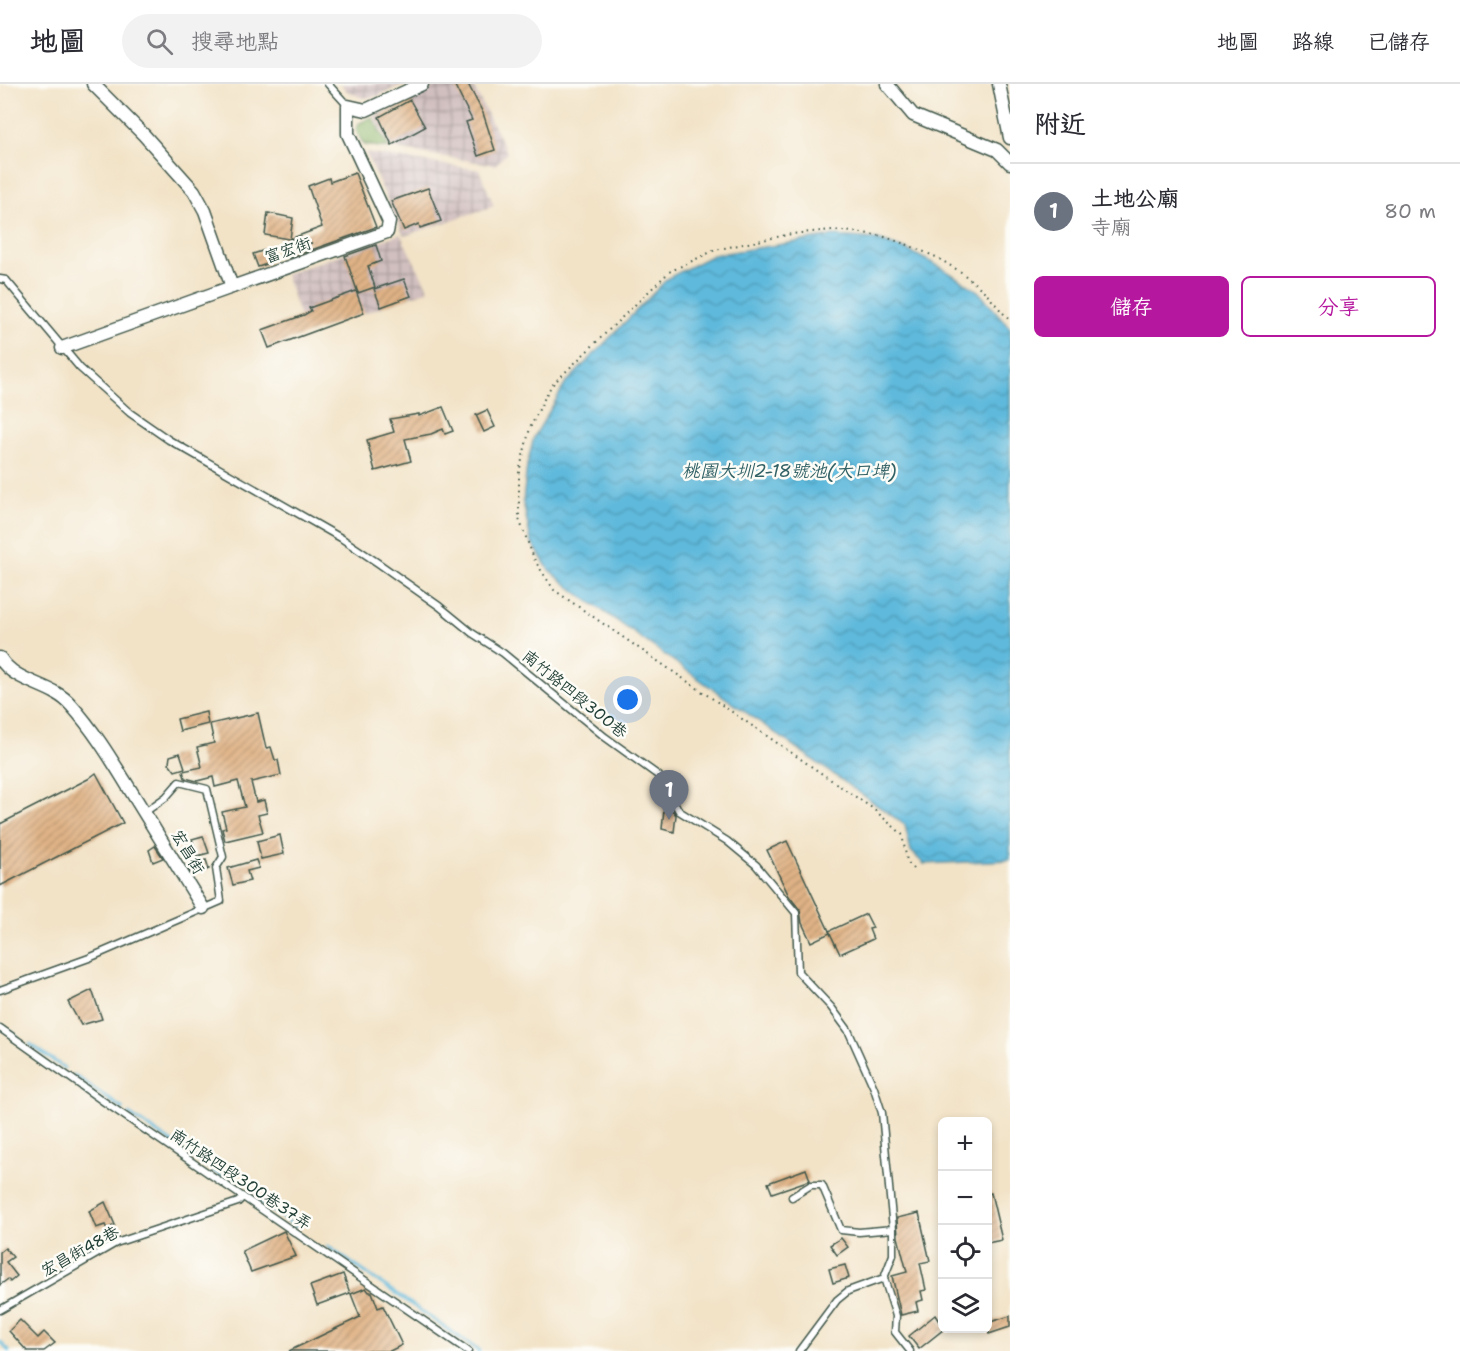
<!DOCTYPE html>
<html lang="zh-TW">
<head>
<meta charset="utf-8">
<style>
	body { margin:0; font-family:"Shantell Sans","LXGW WenKai TC",sans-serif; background:#f2f2f3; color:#2b2b33 }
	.controls { position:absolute; right:18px; bottom:18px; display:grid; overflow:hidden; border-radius:9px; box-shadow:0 3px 9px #0003 }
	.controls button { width:54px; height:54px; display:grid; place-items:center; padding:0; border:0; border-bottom:2px solid #e1e1e2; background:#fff; color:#2b2b33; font:30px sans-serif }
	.you { position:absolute; left:628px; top:616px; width:21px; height:21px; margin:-15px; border:4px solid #fff; border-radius:50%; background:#1a73e8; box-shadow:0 0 0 9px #1a73e833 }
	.badge { display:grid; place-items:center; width:39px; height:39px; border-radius:50%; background:#b5179e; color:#fff; font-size:20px; font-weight:700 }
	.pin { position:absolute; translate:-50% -50px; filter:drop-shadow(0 2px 3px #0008) }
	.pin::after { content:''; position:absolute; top:32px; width:21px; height:18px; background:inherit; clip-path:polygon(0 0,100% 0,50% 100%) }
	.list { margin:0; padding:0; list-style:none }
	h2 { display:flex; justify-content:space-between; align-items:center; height:78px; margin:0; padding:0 24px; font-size:26px }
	h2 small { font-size:20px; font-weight:400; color:#7c7c81 }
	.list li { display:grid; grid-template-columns:39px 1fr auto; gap:18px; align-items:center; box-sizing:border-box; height:96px; padding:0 24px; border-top:2px solid #e1e1e2 }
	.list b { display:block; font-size:22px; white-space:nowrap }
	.list p { margin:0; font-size:20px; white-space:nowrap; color:#7c7c81 }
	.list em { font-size:20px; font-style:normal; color:#7c7c81 }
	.actions { display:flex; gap:12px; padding:18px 24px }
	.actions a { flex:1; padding:14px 0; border:2px solid #b5179e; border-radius:9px; text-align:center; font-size:21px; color:#b5179e }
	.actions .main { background:#b5179e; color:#fff }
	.icon { flex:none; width:33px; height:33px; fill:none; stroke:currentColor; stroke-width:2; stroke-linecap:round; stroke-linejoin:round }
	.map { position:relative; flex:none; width:1010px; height:1267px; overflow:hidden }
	header { display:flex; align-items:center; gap:36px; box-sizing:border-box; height:84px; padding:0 30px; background:#fff; border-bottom:2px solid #e1e1e2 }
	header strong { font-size:28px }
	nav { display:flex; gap:33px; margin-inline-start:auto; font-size:21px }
	.search { width:420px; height:54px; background:#f2f2f3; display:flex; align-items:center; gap:15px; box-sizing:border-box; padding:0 21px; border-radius:33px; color:#7c7c81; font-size:22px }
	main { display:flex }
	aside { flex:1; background:#fff }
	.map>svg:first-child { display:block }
	.industrial { fill:url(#industrial-grid) }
	.forest { fill:url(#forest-crowns); stroke:#587b51; stroke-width:1.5 }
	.water { fill:url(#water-waves); stroke:#3e7b88; stroke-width:1.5 }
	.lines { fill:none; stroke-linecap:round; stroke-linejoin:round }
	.stream { stroke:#5eb9dc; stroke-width:3 }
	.building { fill:url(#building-hatch) }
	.service-casing { stroke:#3f564a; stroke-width:9 }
	.minor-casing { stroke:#3f564a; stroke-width:15 }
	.path { stroke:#3f564a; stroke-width:2; stroke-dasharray:1.5 4.5; stroke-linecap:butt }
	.service { stroke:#fff; stroke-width:6 }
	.minor { stroke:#fff; stroke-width:12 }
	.labels { text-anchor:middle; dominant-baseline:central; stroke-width:5; stroke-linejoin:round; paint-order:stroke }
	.street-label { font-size:16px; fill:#1f3d34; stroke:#fdfcf7 }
	.water-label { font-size:18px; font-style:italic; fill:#326266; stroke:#fdfcf7 }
</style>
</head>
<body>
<header>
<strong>地圖</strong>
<div class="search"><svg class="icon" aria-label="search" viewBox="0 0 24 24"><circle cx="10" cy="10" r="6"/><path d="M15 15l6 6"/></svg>搜尋地點</div>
<nav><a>地圖</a><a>路線</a><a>已儲存</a></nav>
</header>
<main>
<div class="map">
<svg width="1010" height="1267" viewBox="0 0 1010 1267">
	<defs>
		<pattern id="industrial-grid" width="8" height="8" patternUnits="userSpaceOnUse" patternTransform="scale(1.5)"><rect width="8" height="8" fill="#d1bfbf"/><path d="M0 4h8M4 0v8" fill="none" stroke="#a99c9c"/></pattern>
		<pattern id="forest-crowns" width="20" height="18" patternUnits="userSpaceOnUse" patternTransform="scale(1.5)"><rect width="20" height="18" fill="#92b96e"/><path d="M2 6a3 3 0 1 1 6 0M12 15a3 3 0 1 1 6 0" fill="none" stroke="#77985b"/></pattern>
		<pattern id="water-waves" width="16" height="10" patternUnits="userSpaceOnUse" patternTransform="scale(1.5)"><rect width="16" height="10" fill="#5eb9dc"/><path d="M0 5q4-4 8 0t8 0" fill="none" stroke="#4d98b3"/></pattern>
		<pattern id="building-hatch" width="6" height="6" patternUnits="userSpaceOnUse" patternTransform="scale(1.5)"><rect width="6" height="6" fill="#e0b386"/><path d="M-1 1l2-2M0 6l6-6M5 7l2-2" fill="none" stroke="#b5936e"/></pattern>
	</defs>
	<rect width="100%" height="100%" fill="#fdfcf7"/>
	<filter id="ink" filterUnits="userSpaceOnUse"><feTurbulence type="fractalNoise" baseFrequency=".0167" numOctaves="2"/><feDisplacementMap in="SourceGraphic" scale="12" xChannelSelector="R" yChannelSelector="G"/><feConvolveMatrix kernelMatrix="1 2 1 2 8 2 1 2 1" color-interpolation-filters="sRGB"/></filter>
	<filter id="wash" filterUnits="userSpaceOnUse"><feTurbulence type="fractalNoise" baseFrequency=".008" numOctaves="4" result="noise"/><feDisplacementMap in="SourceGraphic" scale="24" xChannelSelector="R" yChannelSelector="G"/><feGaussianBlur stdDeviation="1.35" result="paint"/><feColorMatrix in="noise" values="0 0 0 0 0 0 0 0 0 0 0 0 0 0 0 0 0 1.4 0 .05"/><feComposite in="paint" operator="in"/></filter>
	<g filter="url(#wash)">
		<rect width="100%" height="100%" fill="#f2e3c7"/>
		<!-- industrial -->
		<g class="industrial">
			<path d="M 341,0 L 404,0 L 378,12 L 363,14 L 347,7 Z"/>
			<path d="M 440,0 L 472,0 L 507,69 L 495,81 L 391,64 L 374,32 Z"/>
			<path d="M 366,69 L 479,86 L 494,122 L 404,152 Z"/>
			<path d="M 400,150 L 429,206 L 306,250 L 285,190 Z"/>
		</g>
		<!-- forest -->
		<path class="forest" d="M 372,33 L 389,64 L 364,61 L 356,46 L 358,40 Z"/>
		<!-- water -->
		<path class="water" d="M 834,152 L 875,155 L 907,166 L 942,184 L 978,207 L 1010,244 L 1010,776 L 924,780 L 911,767 L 905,741 L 576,508 L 549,486 L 531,457 L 523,418 L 527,381 L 534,353 L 566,299 L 668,194 L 713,171 Z"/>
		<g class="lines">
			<!-- stream -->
			<g class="stream">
				<path d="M 0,941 L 18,953"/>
				<path d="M 30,960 L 64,984"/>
				<path d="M 74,991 L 123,1025"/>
				<path d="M 129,1030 L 183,1066"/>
				<path d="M 189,1070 L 296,1143"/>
				<path d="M 327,1162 L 479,1267"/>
				<path d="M 0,1258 L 9,1267"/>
			</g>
		</g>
		<g id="blocks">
			<!-- building -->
			<g class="building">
				<path d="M 454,0 L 468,0 L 483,29 L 495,66 L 478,72 L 466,38 L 472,36 Z"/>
				<path d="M 410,16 L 425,43 L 392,61 L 379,33 Z"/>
				<path d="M 355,89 L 376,143 L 289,174 L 286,168 L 312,159 L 265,151 L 268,129 L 293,134 L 290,155 L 322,143 L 308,102 L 329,94 L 330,98 Z"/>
				<path d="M 428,104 L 441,137 L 420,144 L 419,140 L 404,146 L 391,117 Z"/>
				<path d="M 376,161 L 381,177 L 368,182 L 375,203 L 358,209 L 345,172 Z"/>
				<path d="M 265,166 L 270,179 L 258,183 L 253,170 Z"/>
				<path d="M 404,195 L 411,212 L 381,223 L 374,205 Z"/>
				<path d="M 356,207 L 364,229 L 269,264 L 262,246 L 304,231 L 311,227 L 309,224 Z"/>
				<path d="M 443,323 L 453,347 L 445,350 L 443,345 L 431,350 L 405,355 L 411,377 L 375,387 L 367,356 L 394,348 L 390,335 L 419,330 L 419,332 Z"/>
				<path d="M 487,326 L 495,343 L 484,348 L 476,331 Z"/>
				<path d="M 206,628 L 208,640 L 180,647 L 177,635 Z"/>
				<path d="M 258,629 L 266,664 L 271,663 L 275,676 L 278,676 L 281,691 L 251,698 L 256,718 L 264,716 L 267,729 L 258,731 L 263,748 L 225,757 L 222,745 L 226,744 L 222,728 L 245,723 L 238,697 L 215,703 L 213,693 L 197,697 L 185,694 L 183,687 L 202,683 L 197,663 L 214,659 L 210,640 Z"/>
				<path d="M 180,669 L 185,684 L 175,687 L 169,679 L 170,672 Z"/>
				<path d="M 96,689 L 123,739 L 0,802 L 0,740 L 88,695 Z"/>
				<path d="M 664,726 L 673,727 L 676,731 L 674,748 L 662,745 Z"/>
				<path d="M 280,751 L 284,770 L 261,775 L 257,757 Z"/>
				<path d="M 203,752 L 209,769 L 197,772 L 192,755 Z"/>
				<path d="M 787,757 L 830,849 L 811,858 L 802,839 L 800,826 L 789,812 L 767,766 Z"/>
				<path d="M 155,762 L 163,774 L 153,778 L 149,766 Z"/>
				<path d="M 206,776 L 209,785 L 192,791 L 187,782 Z"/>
				<path d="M 256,776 L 259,784 L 247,787 L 250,797 L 233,801 L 228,784 Z"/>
				<path d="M 866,830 L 873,844 L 869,845 L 873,855 L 840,870 L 829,847 Z"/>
				<path d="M 92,906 L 102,935 L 81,941 L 68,918 Z"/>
				<path d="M 806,1085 L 810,1096 L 772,1109 L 768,1099 Z"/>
				<path d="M 991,1109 L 1002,1156 L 987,1159 L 987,1110 Z"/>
				<path d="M 105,1118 L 115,1141 L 107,1145 L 105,1141 L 96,1144 L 89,1127 Z"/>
				<path d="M 919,1129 L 930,1177 L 920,1179 L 926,1206 L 921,1207 L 923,1216 L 916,1218 L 918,1227 L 901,1231 L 892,1192 L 907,1188 L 898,1153 L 897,1134 Z"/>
				<path d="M 284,1147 L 296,1172 L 251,1188 L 242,1167 Z"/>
				<path d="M 841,1154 L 848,1163 L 837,1171 L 830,1161 Z"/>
				<path d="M 5,1164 L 13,1173 L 6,1178 L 17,1192 L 10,1198 L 8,1195 L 0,1201 L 0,1168 Z"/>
				<path d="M 845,1181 L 849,1194 L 833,1199 L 829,1185 Z"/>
				<path d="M 343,1190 L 350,1209 L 317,1221 L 310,1202 Z"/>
				<path d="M 366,1204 L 369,1208 L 372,1208 L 378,1224 L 383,1222 L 402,1261 L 390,1267 L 289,1267 L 360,1233 L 351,1210 Z"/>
				<path d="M 935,1231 L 944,1245 L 919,1265 L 909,1252 Z"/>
				<path d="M 1010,1232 L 1010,1243 L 989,1250 L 987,1239 Z"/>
				<path d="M 20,1236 L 38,1254 L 44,1248 L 55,1259 L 44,1267 L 27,1267 L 9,1247 Z"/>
			</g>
		</g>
	</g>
	<g filter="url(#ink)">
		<use href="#blocks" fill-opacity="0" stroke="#3f564a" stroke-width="1.5"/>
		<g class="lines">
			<!-- service casing -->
			<g class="service-casing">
				<g id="service">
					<path d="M 328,0 L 348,22"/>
					<path d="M 0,195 L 6,196 L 80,284 L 130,329 L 169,356 L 341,454 L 378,479 L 439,522 L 472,549 L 503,569 L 605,653 L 659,692 L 679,727 L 727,757 L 756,781 L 796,829 L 798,888 L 831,923 L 848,946 L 874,1004 L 882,1029 L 893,1145 L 893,1171 L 884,1194 L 896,1232 L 895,1248 L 910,1267"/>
					<path d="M 0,906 L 89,874 L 221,817 L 216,784 L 223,773 L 207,705 L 179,698 L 166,713 L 145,728"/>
					<path d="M 0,944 L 103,1017 L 468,1267"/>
					<path d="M 792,1113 L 811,1101 L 822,1101 L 841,1146 L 859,1148 L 893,1145"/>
					<path d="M 0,1226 L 116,1159 L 238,1118 L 243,1113"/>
					<path d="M 799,1267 L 837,1216 L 848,1207 L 884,1194"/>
				</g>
			</g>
			<!-- minor casing -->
			<g class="minor-casing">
				<g id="minor">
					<path d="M 93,0 L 144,51 L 194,107 L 205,127 L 232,203 L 387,148 L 389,138 L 348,50 L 348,22 L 366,26 L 422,0"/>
					<path d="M 887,0 L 913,31 L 997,66 L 1010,79"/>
					<path d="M 999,0 L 1010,54"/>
					<path d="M 62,264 L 232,203"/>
					<path d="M 0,574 C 16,600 52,599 71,621 C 92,644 110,673 126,699 C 152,741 177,782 203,824"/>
				</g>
			</g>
			<!-- path -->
			<path class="path" d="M 913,785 L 907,777 L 902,750 L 872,724 L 554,506 L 535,477 L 519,435 L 519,388 L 530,344 L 548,307 L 554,299 L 669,188 L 715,166 L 791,150 L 832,146 L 863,149 L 882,152 L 908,161 L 936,173 L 961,188 L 984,207 L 1010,237"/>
			<!-- service -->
			<use href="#service" class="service"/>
			<!-- minor -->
			<use href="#minor" class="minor"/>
		</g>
	</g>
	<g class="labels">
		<!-- street labels -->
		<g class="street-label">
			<text transform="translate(288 166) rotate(-19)">富宏街</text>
			<text transform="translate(575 610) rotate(39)">南竹路四段300巷</text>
			<text transform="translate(188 768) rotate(59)">宏昌街</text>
			<text transform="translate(241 1095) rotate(34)">南竹路四段300巷37弄</text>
			<text transform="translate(80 1167) rotate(-29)">宏昌街48巷</text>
		</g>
		<!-- water labels -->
		<g class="water-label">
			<text x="789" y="387">桃園大圳2-18號池(大口埤)</text>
		</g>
	</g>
</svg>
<div class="controls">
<button>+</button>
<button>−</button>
<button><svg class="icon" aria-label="locate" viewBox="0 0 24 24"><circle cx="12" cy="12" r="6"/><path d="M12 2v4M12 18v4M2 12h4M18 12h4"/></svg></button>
<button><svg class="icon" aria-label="layers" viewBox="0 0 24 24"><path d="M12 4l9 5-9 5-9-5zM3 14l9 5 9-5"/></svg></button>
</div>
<div class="you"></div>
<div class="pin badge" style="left:669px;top:736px;background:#6b7280">1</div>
</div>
<aside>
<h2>附近<small></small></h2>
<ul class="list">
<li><span class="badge" style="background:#6b7280">1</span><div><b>土地公廟</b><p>寺廟</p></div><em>80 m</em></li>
</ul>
<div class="actions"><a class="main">儲存</a><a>分享</a></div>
</aside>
</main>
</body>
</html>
